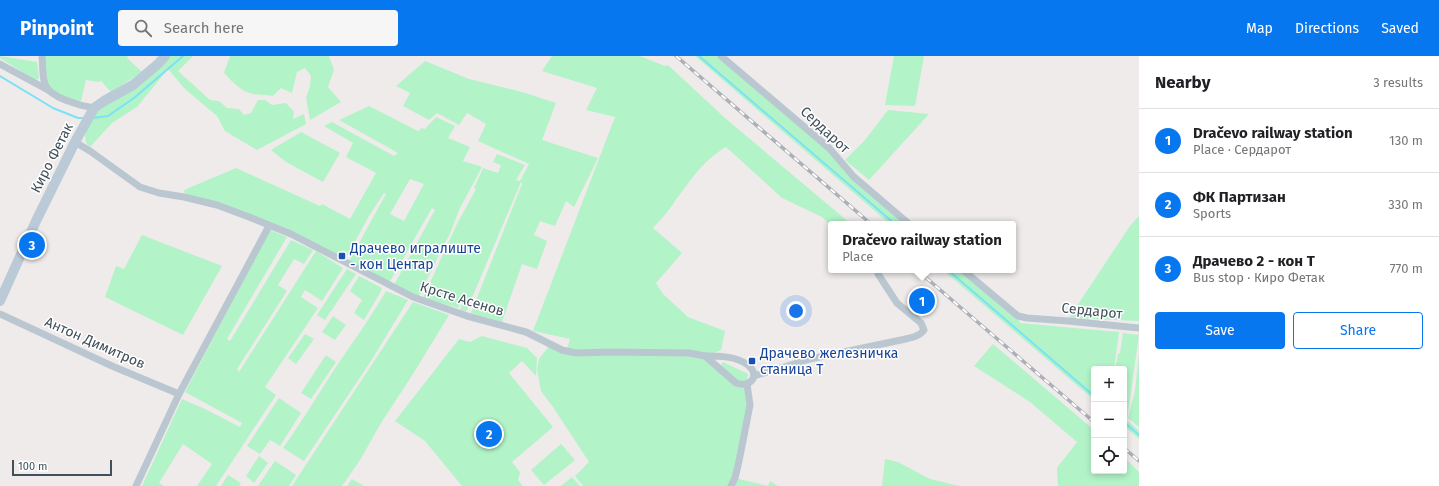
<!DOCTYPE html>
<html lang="en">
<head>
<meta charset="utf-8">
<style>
	body { margin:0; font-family:"Fira Sans",sans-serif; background:#f6f6f6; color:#202124 }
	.controls { position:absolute; right:12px; bottom:12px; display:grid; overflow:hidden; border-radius:4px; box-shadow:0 2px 6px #0003 }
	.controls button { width:36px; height:36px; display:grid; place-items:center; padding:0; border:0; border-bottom:1px solid #e0e0e0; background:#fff; color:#202124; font:20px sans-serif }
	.scale { position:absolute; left:12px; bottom:10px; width:100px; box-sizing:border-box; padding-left:4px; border:2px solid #42505b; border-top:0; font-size:11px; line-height:14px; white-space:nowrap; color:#42505b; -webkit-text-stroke:3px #fff; paint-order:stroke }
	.you { position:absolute; left:796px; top:255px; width:14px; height:14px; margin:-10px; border:3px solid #fff; border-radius:50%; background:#1a73e8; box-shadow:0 0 0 6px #1a73e833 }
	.badge { display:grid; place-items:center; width:26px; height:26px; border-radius:50%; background:#0677ee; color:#fff; font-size:13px; font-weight:700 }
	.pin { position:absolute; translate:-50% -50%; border:2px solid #fff; box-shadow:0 1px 4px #0006 }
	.popup { position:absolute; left:828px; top:165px; width:188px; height:52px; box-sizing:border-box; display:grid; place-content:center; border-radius:4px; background:#fff; filter:drop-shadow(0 1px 3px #0005); font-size:13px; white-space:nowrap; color:#757577 }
	.popup b { font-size:15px; color:#202124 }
	.popup::after { content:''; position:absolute; left:50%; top:100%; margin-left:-8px; border:8px solid transparent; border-top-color:#fff }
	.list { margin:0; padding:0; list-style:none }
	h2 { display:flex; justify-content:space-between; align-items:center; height:52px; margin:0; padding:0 16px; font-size:17px }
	h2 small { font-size:13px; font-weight:400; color:#757577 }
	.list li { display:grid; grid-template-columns:26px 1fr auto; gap:12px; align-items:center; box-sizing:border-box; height:64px; padding:0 16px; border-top:1px solid #e0e0e0 }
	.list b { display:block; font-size:15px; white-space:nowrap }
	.list p { margin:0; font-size:13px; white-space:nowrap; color:#757577 }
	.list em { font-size:13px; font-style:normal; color:#757577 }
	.actions { display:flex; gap:8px; padding:12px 16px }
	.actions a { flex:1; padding:9px 0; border:1px solid #0677ee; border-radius:4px; text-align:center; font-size:14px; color:#0677ee }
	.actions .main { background:#0677ee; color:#fff }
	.icon { flex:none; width:22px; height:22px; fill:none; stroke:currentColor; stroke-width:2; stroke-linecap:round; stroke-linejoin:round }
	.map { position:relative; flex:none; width:1139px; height:430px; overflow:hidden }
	header { display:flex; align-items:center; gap:24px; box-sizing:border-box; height:56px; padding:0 20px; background:#0677ee; color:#fff }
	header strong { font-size:19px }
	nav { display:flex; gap:22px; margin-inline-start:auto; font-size:14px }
	.search { width:280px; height:36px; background:#f6f6f6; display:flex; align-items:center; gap:10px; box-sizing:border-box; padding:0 14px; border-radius:4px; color:#757577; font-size:15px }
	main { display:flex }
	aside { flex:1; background:#fff }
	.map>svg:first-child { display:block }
	.green { fill:#b3f3c8; fill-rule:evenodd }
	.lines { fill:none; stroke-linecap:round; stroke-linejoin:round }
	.stream { stroke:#7be2f5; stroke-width:2 }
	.minor { stroke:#bac7d0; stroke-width:7 }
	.secondary { stroke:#bbcad7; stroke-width:10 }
	.rail-casing { stroke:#adb1b7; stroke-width:3.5 }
	.rail { stroke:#fff; stroke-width:2; stroke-dasharray:6; stroke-linecap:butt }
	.transit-dot { fill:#1a4fb4; stroke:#fff; stroke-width:1.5 }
	.labels { text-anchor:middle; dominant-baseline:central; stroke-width:3; stroke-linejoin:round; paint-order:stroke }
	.street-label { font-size:14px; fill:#42505b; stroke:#fff }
	.transit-label { font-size:14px; fill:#164399; stroke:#fff; text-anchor:start }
</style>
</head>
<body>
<header>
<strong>Pinpoint</strong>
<div class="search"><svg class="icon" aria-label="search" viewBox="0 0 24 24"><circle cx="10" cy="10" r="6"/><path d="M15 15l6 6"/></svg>Search here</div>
<nav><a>Map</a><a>Directions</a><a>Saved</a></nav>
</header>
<main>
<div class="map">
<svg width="1139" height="430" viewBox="0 0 1139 430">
	<rect width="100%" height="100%" fill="#efebeb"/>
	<!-- green -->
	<g class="green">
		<path d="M 0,0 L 37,6 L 39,22 L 36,24 L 32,22 L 0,2 Z"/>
		<path d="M 44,0 L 128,0 L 127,2 L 142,16 L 111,36 L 101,25 L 98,26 L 86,24 L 81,45 C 69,43 54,39 47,28 Z"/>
		<path d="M 165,0 L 193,0 L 178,15 L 210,44 L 219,45 L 227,52 L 239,53 L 244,59 L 251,57 L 258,44 L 265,44 L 272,49 L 286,47 L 294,56 L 293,63 L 304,58 L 306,68 L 257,94 L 225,75 L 217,60 L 185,33 L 168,13 L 137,51 L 112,67 L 90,91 L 86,87 L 85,80 L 86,74 L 93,56 Z"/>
		<path d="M 230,0 L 329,0 L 334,14 L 328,31 L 341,46 L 310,64 L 306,42 L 310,30 L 311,20 L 305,12 L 297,16 L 292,37 L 281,32 L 273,40 C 266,38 260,39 253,38 C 241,36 232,25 224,17 Z"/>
		<path d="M 552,0 L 640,0 L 665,10 L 668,9 L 725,62 L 851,168 L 831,168 L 831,170 L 822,161 L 782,142 L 726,91 C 701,106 692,123 675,145 C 669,155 661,163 653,172 L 682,197 L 656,227 L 663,238 L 688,261 L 725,275 L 721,294 L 709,299 L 576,295 L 567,293 L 570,283 L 533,275 L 615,61 L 586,54 L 597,32 L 542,15 Z"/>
		<path d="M 695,0 L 722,0 L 829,92 L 854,121 L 909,168 L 890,168 Z"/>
		<path d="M 894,0 L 924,0 L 915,50 L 885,49 Z"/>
		<path d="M 425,5 L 469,23 L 522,36 L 556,47 L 542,84 L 598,102 L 574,151 L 566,145 L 555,170 L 540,165 L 534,179 L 547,185 L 537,213 L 522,208 L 502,266 L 471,257 L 522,128 L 521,126 L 466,256 L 460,254 L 466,236 L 458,252 L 423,242 L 457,168 L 476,133 L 474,132 L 483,112 L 498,117 L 501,109 L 493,106 L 497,98 L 525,109 L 516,124 L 520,125 L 529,108 L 478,85 L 486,68 L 467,57 L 459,69 L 437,57 L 429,64 L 403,50 L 410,37 L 396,30 Z"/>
		<path d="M 369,50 L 418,75 L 422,72 L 425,73 L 436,61 L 455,70 L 448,82 L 470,91 L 463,105 L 482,111 L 460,152 L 449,180 L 443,190 L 419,240 L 394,229 L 435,154 L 432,152 L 389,227 L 349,205 L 386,138 L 384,137 L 369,160 L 345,204 L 303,181 L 185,138 L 184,134 L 236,112 L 320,150 L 322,148 L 350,163 L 376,117 L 346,101 L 353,87 L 324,70 L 332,66 L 394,100 L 398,97 L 339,64 ZM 410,123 L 424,128 L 404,165 L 390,158 Z"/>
		<path d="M 888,54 L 929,58 L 869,124 L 845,104 L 865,84 Z"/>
		<path d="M 301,76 L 340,97 L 323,126 L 286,106 L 271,94 Z"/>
		<path d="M 1139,160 L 1139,265 L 1069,262 L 1130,170 Z"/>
		<path d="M 270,174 L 287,181 L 227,283 L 230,285 L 291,184 L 313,194 L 304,208 L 294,203 L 278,229 L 287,235 L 237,313 L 239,316 L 316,195 L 343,212 L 322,245 L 305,234 L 301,241 L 318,252 L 265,331 L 276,339 L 216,430 L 197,430 L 212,408 L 183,388 L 159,427 L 164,430 L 142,430 L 182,343 L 205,353 L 240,371 L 242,367 L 185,336 Z"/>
		<path d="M 142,179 L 222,210 L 183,279 L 105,241 L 116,210 L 124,213 Z"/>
		<path d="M 347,213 L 356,218 L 325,264 L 317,259 Z"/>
		<path d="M 943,214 L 963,214 L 1018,260 L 1020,267 L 1119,276 L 1114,313 L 1094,313 L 1094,344 Z"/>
		<path d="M 359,220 L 382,232 L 380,237 L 364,264 L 354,257 L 362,244 L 350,235 Z"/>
		<path d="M 386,235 L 408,244 L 371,305 L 304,405 L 283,392 C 300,368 316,342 332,317 C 350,290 370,263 386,235 Z"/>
		<path d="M 413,246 L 449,259 L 413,318 L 381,367 L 360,404 L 342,430 L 292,430 Z"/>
		<path d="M 333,260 L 346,269 L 335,284 L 322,276 Z"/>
		<path d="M 1123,277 L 1139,279 L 1127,364 L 1139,375 L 1139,383 L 1124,370 L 1124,313 L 1115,313 L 1118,298 L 1120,297 Z"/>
		<path d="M 305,278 L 314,283 L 296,308 L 288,302 Z"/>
		<path d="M 482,280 L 527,292 L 537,302 L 536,320 L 522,305 L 509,317 L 553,371 L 512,406 L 520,416 L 518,424 L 523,430 L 462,430 L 425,385 L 395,365 L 459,283 L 470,286 Z"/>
		<path d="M 993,288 L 1094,374 L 1094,415 L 1124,415 L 1124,401 L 1139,416 L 1139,430 L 1058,430 L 1057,412 L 1077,386 L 1030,346 L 974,310 Z"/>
		<path d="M 550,289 L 562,294 L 705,300 L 730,322 L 747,328 L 750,344 L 735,422 L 768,430 L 770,425 L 778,430 L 583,430 L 575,420 L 589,406 L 553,351 L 541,335 L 537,314 L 539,303 Z"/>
		<path d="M 1139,298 L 1139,371 L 1128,362 L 1135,335 Z"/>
		<path d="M 326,299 L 336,306 L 311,343 L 301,337 Z"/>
		<path d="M 723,306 L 748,318 L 747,324 L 739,326 L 723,312 L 721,308 Z"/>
		<path d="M 279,342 L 301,357 L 280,390 L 270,384 L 260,398 L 247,390 Z"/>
		<path d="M 561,388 L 575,404 L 544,429 L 531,414 Z"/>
		<path d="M 259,400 L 268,407 L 254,427 L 246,420 Z"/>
		<path d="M 885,403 L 898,406 L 930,423 L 960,430 L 882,430 Z"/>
		<path d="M 275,405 L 296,419 L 289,430 L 258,430 Z"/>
		<path d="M 228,419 L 241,427 L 239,430 L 221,430 Z"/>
		<path d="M 572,421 L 580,430 L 561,430 Z"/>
		<path d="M 352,423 L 364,430 L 347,430 Z"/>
	</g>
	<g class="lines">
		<!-- stream -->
		<g class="stream">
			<path d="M 699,0 L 895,168"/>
			<path d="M 0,20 L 53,52 L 78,62 L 82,62"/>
			<path d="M 93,62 L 108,60 L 134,42 L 183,0"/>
			<path d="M 948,214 L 1094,340"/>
			<path d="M 1124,366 L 1139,379"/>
		</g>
		<!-- minor -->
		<g class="minor">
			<path d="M 42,0 C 43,9 42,20 45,28 C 49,42 82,50 94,52"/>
			<path d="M 721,0 L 829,92 L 854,121 L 909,168"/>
			<path d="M 0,8 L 48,34"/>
			<path d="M 75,86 L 90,95 L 140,131 L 159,137 L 184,141 L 217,149 L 249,161 L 291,178 L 413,241 L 467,260 L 526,276 L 562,294 L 576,297 L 609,296 L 689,297 L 705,300"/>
			<path d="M 963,214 L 1018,260 L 1027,262 L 1068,265 L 1139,272"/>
			<path d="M 0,258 L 112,310 L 179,338"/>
			<path d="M 705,300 C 719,300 736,300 748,309 C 761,320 750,332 736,327 Z"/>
			<path d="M 754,320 L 810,303 L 901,284 C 910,282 919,281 924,274 L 921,267 L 897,247 L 878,218 L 877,214"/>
			<path d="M 136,430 L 179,338 L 269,170"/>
			<path d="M 731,430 L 735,422 L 739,405 L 750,349 L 747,328"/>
		</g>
		<!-- secondary -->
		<path class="secondary" d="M 0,245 L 36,165 L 75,86 L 94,52 L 104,45 L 133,29 L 158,8 L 165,0"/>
		<!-- rail casing -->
		<g class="rail-casing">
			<g id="rail">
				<path d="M 676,0 L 871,168"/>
				<path d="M 917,214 L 1094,366"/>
				<path d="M 1124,392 L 1139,405"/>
			</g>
		</g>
		<!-- rail -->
		<use href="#rail" class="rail"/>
	</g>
	<!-- markers -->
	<g class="transit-dot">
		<rect x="338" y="196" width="8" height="8" rx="2"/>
		<rect x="748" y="301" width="8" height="8" rx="2"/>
	</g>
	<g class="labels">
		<!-- street labels -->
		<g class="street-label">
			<text transform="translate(825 74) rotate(43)">Сердарот</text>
			<text transform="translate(52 102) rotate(-63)">Киро Фетак</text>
			<text transform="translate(462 243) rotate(17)">Крсте Асенов</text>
			<text transform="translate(1092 255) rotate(6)">Сердарот</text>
			<text transform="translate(95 287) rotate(24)">Антон Димитров</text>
		</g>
		<!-- transit labels -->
		<g class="transit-label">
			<text x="350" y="192">Драчево игралиште<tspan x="350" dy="16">- кон Центар</tspan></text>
			<text x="760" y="297">Драчево железничка<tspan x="760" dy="16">станица Т</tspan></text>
		</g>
	</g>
</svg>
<div class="controls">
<button>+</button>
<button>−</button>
<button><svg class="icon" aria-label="locate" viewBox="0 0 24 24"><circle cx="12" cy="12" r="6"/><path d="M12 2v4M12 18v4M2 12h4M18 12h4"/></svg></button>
</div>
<div class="scale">100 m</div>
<div class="you"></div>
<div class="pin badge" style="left:922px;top:245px">1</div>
<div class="popup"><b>Dračevo railway station</b>Place</div>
<div class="pin badge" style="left:489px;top:378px">2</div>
<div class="pin badge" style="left:32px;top:189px">3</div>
</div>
<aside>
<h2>Nearby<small>3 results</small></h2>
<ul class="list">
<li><span class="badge">1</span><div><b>Dračevo railway station</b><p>Place · Сердарот</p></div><em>130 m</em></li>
<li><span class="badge">2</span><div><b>ФК Партизан</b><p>Sports</p></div><em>330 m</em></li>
<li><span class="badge">3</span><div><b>Драчево 2 - кон T</b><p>Bus stop · Киро Фетак</p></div><em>770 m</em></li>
</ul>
<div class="actions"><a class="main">Save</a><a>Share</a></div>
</aside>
</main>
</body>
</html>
